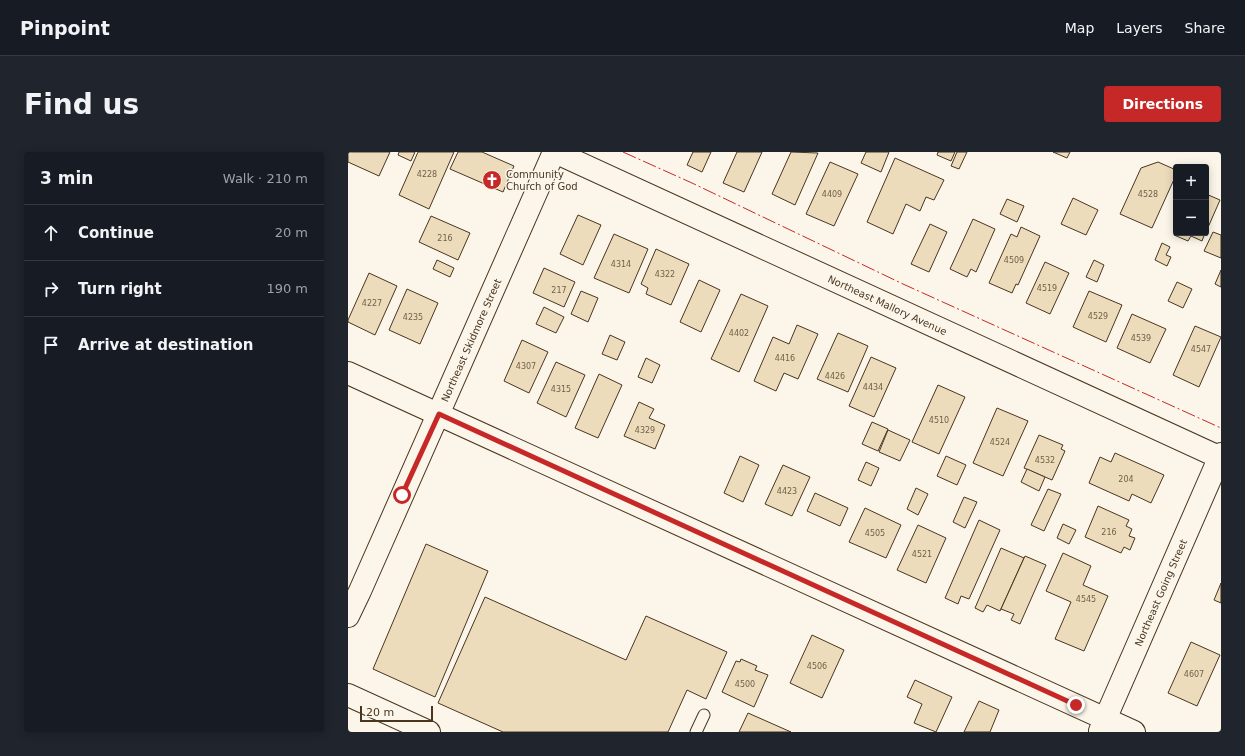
<!DOCTYPE html>
<html lang="en">
<head>
<meta charset="utf-8">
<style>
	body { margin:0; font-family:"DejaVu Sans",sans-serif; background:#20242c; color:#f1f3f6 }
	.controls { position:absolute; right:12px; top:12px; display:grid; overflow:hidden; border-radius:4px; box-shadow:0 2px 10px #0003 }
	.controls button { width:36px; height:36px; display:grid; place-items:center; padding:0; border:0; border-bottom:1px solid #363941; background:#171b24; color:#f1f3f6; font:20px sans-serif }
	.scale { position:absolute; left:12px; bottom:10px; width:73px; box-sizing:border-box; padding-left:4px; border:2px solid #4a3520; border-top:0; font-size:11px; line-height:14px; white-space:nowrap; color:#4a3520; -webkit-text-stroke:3px #fbf6e9; paint-order:stroke }
	.stop { position:absolute; width:12px; height:12px; margin:-9px; border:3px solid #c62828; border-radius:50%; background:#fff }
	.stop.end { background:#c62828; border-color:#fff; box-shadow:0 1px 4px #0008 }
	.list { margin:0; padding:0; list-style:none }
	h2 { display:flex; justify-content:space-between; align-items:center; height:52px; margin:0; padding:0 16px; font-size:17px }
	h2 small { font-size:13px; font-weight:400; color:#9ea1a6 }
	.list li { display:grid; grid-template-columns:26px 1fr auto; gap:12px; align-items:center; box-sizing:border-box; height:56px; padding:0 16px; border-top:1px solid #363941 }
	.list b { display:block; font-size:15px; white-space:nowrap }
	.list em { font-size:13px; font-style:normal; color:#9ea1a6 }
	.icon { flex:none; width:22px; height:22px; fill:none; stroke:currentColor; stroke-width:2; stroke-linecap:round; stroke-linejoin:round }
	.map { position:relative; flex:none; width:873px; height:580px; overflow:hidden; border-radius:4px }
	header { display:flex; align-items:center; gap:24px; box-sizing:border-box; height:56px; padding:0 20px; background:#171b24; border-bottom:1px solid #363941 }
	header strong { font-size:19px }
	nav { display:flex; gap:22px; margin-inline-start:auto; font-size:14px }
	.intro { display:flex; align-items:center; justify-content:space-between; box-sizing:border-box; height:96px; padding:0 24px }
	h1 { margin:0; font-size:28px }
	.button { padding:10px 18px; border-radius:4px; background:#c62828; color:#fff; font-size:14px; font-weight:700 }
	main { display:flex; gap:24px; padding:0 24px }
	aside { flex:1; background:#171b24; border-radius:4px; box-shadow:0 2px 10px #0003 }
	.map>svg:first-child { display:block }
	.building { fill:#ecdcbc; stroke:#4a3520 }
	.lines { fill:none; stroke-linecap:round; stroke-linejoin:round }
	.lane-casing { stroke:#4a3520; stroke-width:13 }
	.street-casing { stroke:#4a3520; stroke-width:24 }
	.secondary-casing { stroke:#4a3520; stroke-width:24 }
	.primary-casing { stroke:#4a3520; stroke-width:24 }
	.lane { stroke:#fbf6e9; stroke-width:11 }
	.street { stroke:#fbf6e9; stroke-width:22 }
	.secondary { stroke:#fbf6e9; stroke-width:22 }
	.primary { stroke:#fbf6e9; stroke-width:22 }
	.power { stroke:#c62828; stroke-width:1; stroke-dasharray:14 3 2 3; stroke-linecap:butt }
	.route { stroke:#c62828; stroke-width:5 }
	.labels { text-anchor:middle; dominant-baseline:central; stroke-width:3; stroke-linejoin:round; paint-order:stroke }
	.number-label { font-size:8px; fill:#725f47 }
	.poi-label { font-size:10px; fill:#4a3520; stroke:#fbf6e9; text-anchor:start }
	.street-label { font-size:10px; fill:#4a3520; stroke:#fbf6e9 }
</style>
</head>
<body>
<header>
<strong>Pinpoint</strong>
<nav><a>Map</a><a>Layers</a><a>Share</a></nav>
</header>
<div class="intro"><h1>Find us</h1><a class="button">Directions</a></div>
<main>
<aside>
<h2>3 min<small>Walk · 210 m</small></h2>
<ul class="list">
<li><svg class="icon" aria-label="ahead" viewBox="0 0 24 24"><path d="M12 20V5M6 11l6-6 6 6"/></svg><div><b>Continue</b></div><em>20 m</em></li>
<li><svg class="icon" aria-label="right" viewBox="0 0 24 24"><path d="M7 20v-9h11M14 6l5 5-5 5"/></svg><div><b>Turn right</b></div><em>190 m</em></li>
<li><svg class="icon" aria-label="arrive" viewBox="0 0 24 24"><path d="M6 21V4h12l-3 4 3 4H6"/></svg><div><b>Arrive at destination</b></div></li>
</ul>
</aside>
<div class="map">
<svg width="873" height="580" viewBox="0 0 873 580">
	<rect width="100%" height="100%" fill="#fbf6e9"/>
	<!-- building -->
	<g class="building">
		<path d="M 0,0 L 42,0 L 31,24 L 0,10 Z"/>
		<path d="M 51,0 L 67,0 L 63,9 L 50,3 Z"/>
		<path d="M 70,0 L 106,0 L 81,57 L 51,43 Z"/>
		<path d="M 110,0 L 134,0 L 166,14 L 155,40 L 102,17 Z"/>
		<path d="M 345,0 L 363,0 L 354,20 L 339,13 Z"/>
		<path d="M 389,0 L 414,0 L 396,40 L 375,31 Z"/>
		<path d="M 443,0 L 470,1 L 447,53 L 424,42 Z"/>
		<path d="M 518,0 L 541,0 L 533,20 L 513,11 Z"/>
		<path d="M 590,0 L 607,0 L 603,9 L 589,3 Z"/>
		<path d="M 609,0 L 619,0 L 611,17 L 603,14 Z"/>
		<path d="M 705,0 L 722,0 L 719,6 Z"/>
		<path d="M 547,6 L 596,28 L 586,48 L 578,45 L 572,59 L 558,52 L 545,82 L 519,70 Z"/>
		<path d="M 482,10 L 510,22 L 486,74 L 458,62 Z"/>
		<path d="M 810,10 L 828,18 L 828,23 L 804,76 L 772,62 L 793,16 Z"/>
		<path d="M 858,42 L 872,48 L 858,80 Z"/>
		<path d="M 725,46 L 750,58 L 738,83 L 713,72 Z"/>
		<path d="M 659,47 L 676,54 L 669,70 L 652,62 Z"/>
		<path d="M 230,63 L 253,73 L 235,113 L 212,102 Z"/>
		<path d="M 83,64 L 122,81 L 110,108 L 71,90 Z"/>
		<path d="M 625,67 L 647,77 L 628,120 L 623,117 L 619,125 L 602,117 Z"/>
		<path d="M 582,72 L 599,80 L 581,120 L 563,112 Z"/>
		<path d="M 673,75 L 692,84 L 670,133 L 668,132 L 664,141 L 641,131 L 663,82 L 669,85 Z"/>
		<path d="M 828,78 L 828,81 L 857,81 L 854,89 L 843,84 L 840,89 L 826,83 Z"/>
		<path d="M 865,80 L 873,83 L 873,106 L 856,99 Z"/>
		<path d="M 266,82 L 300,97 L 281,141 L 246,126 Z"/>
		<path d="M 814,91 L 822,95 L 818,103 L 823,105 L 819,114 L 807,108 Z"/>
		<path d="M 308,97 L 341,112 L 323,153 L 298,142 L 300,136 L 293,132 Z"/>
		<path d="M 89,108 L 106,116 L 102,125 L 85,117 Z"/>
		<path d="M 746,108 L 756,113 L 749,130 L 738,125 Z"/>
		<path d="M 697,110 L 721,121 L 702,162 L 678,151 Z"/>
		<path d="M 196,116 L 227,130 L 216,155 L 185,141 Z"/>
		<path d="M 873,118 L 873,135 L 867,132 Z"/>
		<path d="M 21,121 L 49,134 L 27,183 L 0,170 L 0,168 Z"/>
		<path d="M 351,128 L 372,138 L 353,180 L 332,170 Z"/>
		<path d="M 829,130 L 844,137 L 835,156 L 820,149 Z"/>
		<path d="M 59,137 L 90,151 L 72,192 L 41,178 Z"/>
		<path d="M 233,139 L 250,146 L 240,170 L 223,162 Z"/>
		<path d="M 741,139 L 774,153 L 758,190 L 725,175 Z"/>
		<path d="M 393,142 L 420,154 L 391,220 L 363,207 Z"/>
		<path d="M 196,155 L 216,165 L 208,181 L 188,172 Z"/>
		<path d="M 784,162 L 818,177 L 802,211 L 769,196 Z"/>
		<path d="M 449,173 L 470,182 L 450,227 L 436,221 L 428,239 L 406,229 L 425,185 L 441,192 Z"/>
		<path d="M 847,174 L 873,185 L 851,235 L 825,223 Z"/>
		<path d="M 490,181 L 520,194 L 500,240 L 469,227 Z"/>
		<path d="M 262,183 L 277,190 L 269,208 L 254,202 Z"/>
		<path d="M 174,188 L 200,200 L 181,241 L 156,229 Z"/>
		<path d="M 523,205 L 548,216 L 526,265 L 501,254 Z"/>
		<path d="M 298,206 L 312,213 L 304,231 L 290,225 Z"/>
		<path d="M 208,210 L 237,223 L 218,265 L 189,251 Z"/>
		<path d="M 251,222 L 274,233 L 250,286 L 227,276 Z"/>
		<path d="M 590,233 L 617,245 L 591,302 L 564,290 Z"/>
		<path d="M 291,250 L 306,257 L 301,266 L 317,273 L 307,297 L 276,284 Z"/>
		<path d="M 649,256 L 680,269 L 655,324 L 625,311 Z"/>
		<path d="M 524,270 L 540,277 L 530,299 L 514,292 Z"/>
		<path d="M 540,278 L 562,288 L 552,309 L 531,300 Z"/>
		<path d="M 691,283 L 715,293 L 713,297 L 717,299 L 704,328 L 676,316 Z"/>
		<path d="M 767,301 L 816,323 L 803,351 L 784,342 L 781,349 L 741,331 L 752,305 L 763,310 Z"/>
		<path d="M 392,304 L 411,313 L 395,350 L 376,341 Z"/>
		<path d="M 598,304 L 618,313 L 609,333 L 589,324 Z"/>
		<path d="M 518,310 L 531,316 L 523,334 L 510,328 Z"/>
		<path d="M 435,313 L 462,325 L 444,364 L 417,352 Z"/>
		<path d="M 679,317 L 697,325 L 691,339 L 673,330 Z"/>
		<path d="M 568,336 L 580,342 L 570,363 L 559,357 Z"/>
		<path d="M 700,337 L 713,342 L 696,379 L 683,373 Z"/>
		<path d="M 467,341 L 500,356 L 492,374 L 459,359 Z"/>
		<path d="M 616,345 L 629,350 L 617,376 L 605,370 Z"/>
		<path d="M 750,354 L 781,368 L 778,374 L 784,377 L 781,384 L 787,386 L 782,398 L 776,395 L 773,401 L 737,385 Z"/>
		<path d="M 517,356 L 553,373 L 538,406 L 501,390 Z"/>
		<path d="M 631,368 L 652,378 L 621,447 L 613,444 L 610,452 L 597,446 Z"/>
		<path d="M 715,372 L 728,378 L 721,392 L 709,386 Z"/>
		<path d="M 570,373 L 598,386 L 578,431 L 549,418 Z"/>
		<path d="M 78,392 L 140,419 L 87,545 L 25,517 Z"/>
		<path d="M 653,396 L 676,406 L 652,459 L 639,453 L 635,460 L 627,456 Z"/>
		<path d="M 715,401 L 743,414 L 735,433 L 760,444 L 736,499 L 707,487 L 723,450 L 698,439 Z"/>
		<path d="M 677,404 L 698,413 L 672,472 L 663,468 L 666,462 L 653,457 Z"/>
		<path d="M 873,431 L 873,451 L 866,448 Z"/>
		<path d="M 137,445 L 278,508 L 298,464 L 379,500 L 358,547 L 339,538 L 320,580 L 155,580 L 90,551 Z"/>
		<path d="M 464,483 L 496,498 L 474,546 L 442,531 Z"/>
		<path d="M 843,490 L 872,503 L 849,554 L 820,541 Z"/>
		<path d="M 393,507 L 409,514 L 407,518 L 420,523 L 406,555 L 374,540 L 388,509 L 392,510 Z"/>
		<path d="M 567,528 L 604,545 L 588,580 L 566,571 L 574,552 L 559,545 Z"/>
		<path d="M 631,549 L 651,558 L 642,580 L 616,580 Z"/>
		<path d="M 400,561 L 443,580 L 391,580 Z"/>
	</g>
	<g class="lines">
		<!-- lane casing -->
		<g class="lane-casing">
			<path id="lane" d="M 348,580 L 356,563"/>
		</g>
		<!-- street casing -->
		<g class="street-casing">
			<g id="street">
				<path id="s1" d="M 207,0 L 873,306"/>
				<path d="M 0,221 L 786,580"/>
				<path id="s2" d="M 752,579 L 873,302"/>
			</g>
		</g>
		<!-- secondary casing -->
		<g class="secondary-casing">
			<g id="secondary">
				<path id="s3" d="M 0,464 L 12,439 L 206,0"/>
			</g>
		</g>
		<!-- primary casing -->
		<g class="primary-casing">
			<path id="primary" d="M 0,543 L 81,580"/>
		</g>
		<!-- lane -->
		<use href="#lane" class="lane"/>
		<!-- street -->
		<use href="#street" class="street"/>
		<!-- secondary -->
		<use href="#secondary" class="secondary"/>
		<!-- primary -->
		<use href="#primary" class="primary"/>
		<!-- power -->
		<path class="power" d="M 275,0 L 344,31 L 555,132 L 873,276"/>
	</g>
	<g class="lines">
		<!-- route -->
		<path class="route" d="M 54,343 L 91,262 L 728,553"/>
	</g>
	<!-- icons -->
	<defs>
		<g id="church-disc" transform="scale(1)"><circle r="9.5" fill="#c62828" stroke="#fbf6e9"/><path d="M-1.2-6h2.4v3.5h3.3v2.4h-3.3V6h-2.4V-.1h-3.3v-2.4h3.3Z" fill="#fff"/></g>
	</defs>
	<g fill-rule="evenodd">
		<use href="#church-disc" x="144" y="28"/>
	</g>
	<g class="labels">
		<!-- number labels -->
		<g class="number-label">
			<text x="79" y="22">4228</text>
			<text x="484" y="42">4409</text>
			<text x="800" y="42">4528</text>
			<text x="97" y="86">216</text>
			<text x="666" y="108">4509</text>
			<text x="273" y="112">4314</text>
			<text x="317" y="122">4322</text>
			<text x="699" y="136">4519</text>
			<text x="211" y="138">217</text>
			<text x="24" y="151">4227</text>
			<text x="750" y="164">4529</text>
			<text x="65" y="165">4235</text>
			<text x="391" y="181">4402</text>
			<text x="793" y="186">4539</text>
			<text x="853" y="197">4547</text>
			<text x="437" y="206">4416</text>
			<text x="178" y="214">4307</text>
			<text x="487" y="224">4426</text>
			<text x="525" y="235">4434</text>
			<text x="213" y="237">4315</text>
			<text x="591" y="268">4510</text>
			<text x="297" y="278">4329</text>
			<text x="652" y="290">4524</text>
			<text x="697" y="308">4532</text>
			<text x="778" y="327">204</text>
			<text x="439" y="339">4423</text>
			<text x="761" y="380">216</text>
			<text x="527" y="381">4505</text>
			<text x="574" y="402">4521</text>
			<text x="738" y="447">4545</text>
			<text x="469" y="514">4506</text>
			<text x="846" y="522">4607</text>
			<text x="397" y="532">4500</text>
		</g>
		<!-- poi labels -->
		<g class="poi-label">
			<text x="158" y="22">Community<tspan x="158" dy="12">Church of God</tspan></text>
		</g>
		<!-- street labels -->
		<g class="street-label">
			<text stroke="none"><textPath href="#s1" startOffset="366">Northeast Mallory Avenue</textPath></text>
			<text stroke="none"><textPath href="#s3" startOffset="302">Northeast Skidmore Street</textPath></text>
			<text stroke="none"><textPath href="#s2" startOffset="151">Northeast Going Street</textPath></text>
		</g>
	</g>
</svg>
<div class="controls">
<button>+</button>
<button>−</button>
</div>
<div class="scale">20 m</div>
<div class="stop" style="left:54px;top:343px"></div>
<div class="stop end" style="left:728px;top:553px"></div>
</div>
</main>
</body>
</html>
